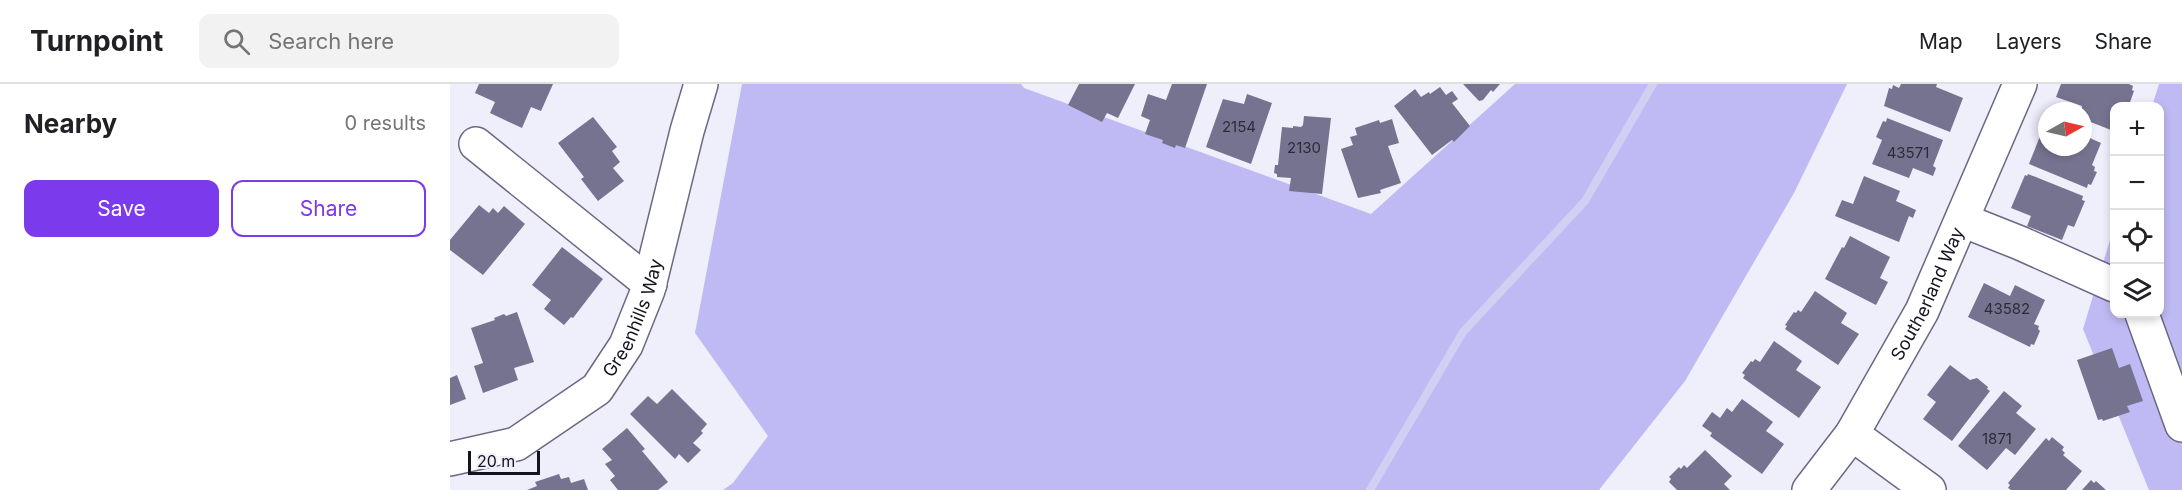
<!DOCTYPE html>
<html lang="en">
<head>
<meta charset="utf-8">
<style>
	body { margin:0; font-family:Inter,sans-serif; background:#f2f2f2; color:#202124 }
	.controls { position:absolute; right:18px; top:18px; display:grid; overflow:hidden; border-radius:12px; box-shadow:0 3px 9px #0003 }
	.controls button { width:54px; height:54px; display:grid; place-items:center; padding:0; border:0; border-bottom:2px solid #e0e0e0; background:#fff; color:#202124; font:30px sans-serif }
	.compass { position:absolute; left:1588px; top:18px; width:54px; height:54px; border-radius:50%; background:#fff; box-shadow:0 3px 9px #0003; rotate:82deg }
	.scale { position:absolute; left:18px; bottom:15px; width:72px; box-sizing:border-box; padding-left:6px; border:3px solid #14131e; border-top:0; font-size:16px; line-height:21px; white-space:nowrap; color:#14131e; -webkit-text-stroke:4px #efeefb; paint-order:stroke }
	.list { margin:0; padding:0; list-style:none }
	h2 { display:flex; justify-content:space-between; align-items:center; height:78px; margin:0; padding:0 24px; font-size:26px }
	h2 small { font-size:20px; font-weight:400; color:#757577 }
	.actions { display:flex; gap:12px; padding:18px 24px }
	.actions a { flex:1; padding:14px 0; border:2px solid #7c3aed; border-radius:12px; text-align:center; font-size:21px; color:#7c3aed }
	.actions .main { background:#7c3aed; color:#fff }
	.icon { flex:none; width:33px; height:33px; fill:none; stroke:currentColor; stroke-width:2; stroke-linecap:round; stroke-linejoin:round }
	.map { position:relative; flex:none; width:1732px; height:406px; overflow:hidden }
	header { display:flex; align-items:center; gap:36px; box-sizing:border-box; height:84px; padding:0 30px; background:#fff; border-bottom:2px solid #e0e0e0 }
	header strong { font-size:28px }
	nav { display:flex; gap:33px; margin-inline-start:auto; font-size:21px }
	.search { width:420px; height:54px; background:#f2f2f2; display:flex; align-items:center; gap:15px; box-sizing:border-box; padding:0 21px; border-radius:12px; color:#757577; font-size:22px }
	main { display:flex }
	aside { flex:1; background:#fff }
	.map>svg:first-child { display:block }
	.green { fill:#bfbaf3 }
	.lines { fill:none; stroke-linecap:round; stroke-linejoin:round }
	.stream { stroke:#d2d0f2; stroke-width:8 }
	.building { fill:#75738f }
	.minor-casing { stroke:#6a6883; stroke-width:36 }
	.minor { stroke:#fff; stroke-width:33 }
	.labels { text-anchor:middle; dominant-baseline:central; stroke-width:4.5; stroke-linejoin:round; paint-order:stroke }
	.number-label { font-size:15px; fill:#2c2b3a }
	.street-label { font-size:18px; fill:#14131e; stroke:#efeefb }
</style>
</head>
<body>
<header>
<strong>Turnpoint</strong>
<div class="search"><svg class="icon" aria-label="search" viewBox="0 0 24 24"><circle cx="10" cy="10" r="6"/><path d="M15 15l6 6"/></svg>Search here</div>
<nav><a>Map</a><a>Layers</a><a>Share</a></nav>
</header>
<main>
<aside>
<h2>Nearby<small>0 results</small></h2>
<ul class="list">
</ul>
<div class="actions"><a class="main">Save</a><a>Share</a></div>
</aside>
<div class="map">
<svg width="1732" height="406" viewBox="0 0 1732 406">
	<rect width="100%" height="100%" fill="#efeefb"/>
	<!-- green -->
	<g class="green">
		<path d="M 292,0 L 571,0 L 574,4 L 921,130 L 1065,0 L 1397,0 L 1344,109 L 1235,297 L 1149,406 L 273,406 L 283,399 L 318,352 L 245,249 Z"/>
		<path d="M 1709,0 L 1732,0 L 1732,406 L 1699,406 L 1633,245 L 1664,143 L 1664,230 L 1710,230 L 1710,22 L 1702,22 Z"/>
	</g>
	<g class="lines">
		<!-- stream -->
		<path class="stream" d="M 920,406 L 1013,248 L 1135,117 L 1203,0"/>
	</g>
	<!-- building -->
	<g class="building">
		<path d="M 29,0 L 103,0 L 91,27 L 81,23 L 72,44 L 40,29 L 45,18 L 25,9 Z"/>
		<path d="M 629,0 L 685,0 L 668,34 L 657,29 L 652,38 L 618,21 Z"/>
		<path d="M 722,0 L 757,0 L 735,64 L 726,61 L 725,64 L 712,59 L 713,56 L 695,50 L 700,36 L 691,32 L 698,10 L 716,16 Z"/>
		<path d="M 1013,0 L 1050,0 L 1043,8 L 1041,6 L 1033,16 L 1029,17 Z"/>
		<path d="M 1451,0 L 1487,0 L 1486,3 L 1513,14 L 1500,48 L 1434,22 L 1439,4 L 1442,5 L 1443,1 L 1449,4 Z"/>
		<path d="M 1611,0 L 1679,0 L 1683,2 L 1682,6 L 1684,7 L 1679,21 L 1664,22 L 1664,35 L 1661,46 L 1633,35 L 1633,27 L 1631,27 L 1632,22 L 1606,13 Z"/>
		<path d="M 990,3 L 996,11 L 1002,7 L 1008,15 L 1002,19 L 1020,42 L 1004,58 L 1002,56 L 982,71 L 944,22 L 965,5 L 971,13 L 979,8 L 980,10 Z"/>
		<path d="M 797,10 L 822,19 L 801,80 L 756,63 L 773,15 L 794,20 Z"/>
		<path d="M 854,32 L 881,34 L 872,110 L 839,107 L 841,94 L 827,93 L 827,90 L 824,89 L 825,81 L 828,81 L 832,43 L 843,44 L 843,42 L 851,43 L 853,41 Z"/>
		<path d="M 143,33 L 167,63 L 162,67 L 170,78 L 163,84 L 174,97 L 148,117 L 131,95 L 134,93 L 108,59 Z"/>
		<path d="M 1437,34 L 1493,56 L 1483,82 L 1486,84 L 1483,92 L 1463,84 L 1459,94 L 1422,80 L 1432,56 L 1426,53 L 1433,37 L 1436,38 Z"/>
		<path d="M 942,35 L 949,59 L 938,62 L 951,99 L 930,106 L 931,109 L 908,114 L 891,65 L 903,61 L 900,53 L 907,51 L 905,44 L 929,36 L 930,39 Z"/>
		<path d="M 1592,47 L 1597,49 L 1597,63 L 1633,63 L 1633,51 L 1651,59 L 1642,81 L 1645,83 L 1644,87 L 1647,88 L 1641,101 L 1638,100 L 1637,104 L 1579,80 Z"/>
		<path d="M 1578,90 L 1633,112 L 1632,116 L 1635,117 L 1624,143 L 1618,141 L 1612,156 L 1577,142 L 1581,132 L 1561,124 L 1575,91 L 1577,92 Z"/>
		<path d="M 1414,92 L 1450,107 L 1446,117 L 1466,126 L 1463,134 L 1459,132 L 1449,158 L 1385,132 L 1392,116 L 1403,120 Z"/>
		<path d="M 29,121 L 39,129 L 43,124 L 48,129 L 54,122 L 75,140 L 33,191 L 0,166 L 0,156 Z"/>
		<path d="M 1400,152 L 1440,173 L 1430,194 L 1438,198 L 1426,221 L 1375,195 L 1392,163 L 1394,164 Z"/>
		<path d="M 112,163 L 153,195 L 123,234 L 121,233 L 114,241 L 94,225 L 101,216 L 82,201 Z"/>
		<path d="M 1534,199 L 1560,212 L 1565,201 L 1595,216 L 1584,240 L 1589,242 L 1588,245 L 1590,247 L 1584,261 L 1581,260 L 1580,263 L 1518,233 Z"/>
		<path d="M 1365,207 L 1397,229 L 1391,239 L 1409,250 L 1388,281 L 1335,245 L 1337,242 L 1335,241 L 1344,228 L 1346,229 L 1348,226 L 1351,228 Z"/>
		<path d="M 67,228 L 84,278 L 64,284 L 68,296 L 33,309 L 24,282 L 33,279 L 21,244 L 45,236 L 44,234 L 54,230 L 56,232 Z"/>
		<path d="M 1324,257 L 1352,277 L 1346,286 L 1371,303 L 1349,334 L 1293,294 L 1295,291 L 1292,289 L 1301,277 L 1303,278 L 1305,275 L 1310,278 Z"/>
		<path d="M 1662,264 L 1669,284 L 1680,280 L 1693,317 L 1677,322 L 1680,328 L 1653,337 L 1652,335 L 1648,336 L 1627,276 Z"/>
		<path d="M 1500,281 L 1520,296 L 1527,294 L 1538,303 L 1537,305 L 1540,307 L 1502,357 L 1473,335 L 1486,318 L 1477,311 Z"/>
		<path d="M 7,291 L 16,315 L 0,321 L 0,294 Z"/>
		<path d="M 222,305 L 257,340 L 251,347 L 253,349 L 243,359 L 251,366 L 238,379 L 229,370 L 225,375 L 180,330 L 198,312 L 207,320 Z"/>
		<path d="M 1554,307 L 1572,322 L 1566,329 L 1586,345 L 1565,371 L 1556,364 L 1537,386 L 1508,362 Z"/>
		<path d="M 1292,315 L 1323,338 L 1316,347 L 1334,360 L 1312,390 L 1260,352 L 1262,349 L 1252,342 L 1262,328 L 1270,334 L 1277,324 L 1282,328 Z"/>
		<path d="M 177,344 L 195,365 L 192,367 L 218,398 L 208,406 L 168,406 L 160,396 L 165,392 L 155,380 L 162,376 L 152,365 Z"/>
		<path d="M 1602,353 L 1614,363 L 1612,366 L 1615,369 L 1613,371 L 1632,387 L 1616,406 L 1561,406 L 1558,404 L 1560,401 L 1558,399 L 1596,354 L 1599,357 Z"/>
		<path d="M 1255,366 L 1282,392 L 1274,400 L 1280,406 L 1227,406 L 1219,398 L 1221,395 L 1219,393 L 1229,383 L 1231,385 L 1234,381 L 1237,384 Z"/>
		<path d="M 109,390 L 111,395 L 119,393 L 121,399 L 134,395 L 138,406 L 77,406 L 87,402 L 85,398 Z"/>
		<path d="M 1641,396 L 1644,399 L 1646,397 L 1656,406 L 1632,406 Z"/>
	</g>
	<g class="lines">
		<!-- minor casing -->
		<g class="minor-casing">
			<g id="minor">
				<path d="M 26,60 L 200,200"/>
				<path d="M 1512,136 L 1570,159 L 1664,201"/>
				<path d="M 1692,230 L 1732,341"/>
				<path d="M 1402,350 L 1479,406"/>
				<path id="s1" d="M 0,375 L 66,360 L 147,305 L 176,261 L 198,206 L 237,47 L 251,0"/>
				<path id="s2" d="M 1359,406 L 1402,350 L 1472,227 L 1570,0"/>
			</g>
		</g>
		<!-- minor -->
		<use href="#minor" class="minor"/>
	</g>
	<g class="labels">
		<!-- number labels -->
		<g class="number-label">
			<text x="789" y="42">2154</text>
			<text x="854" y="63">2130</text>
			<text x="1458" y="68">43571</text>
			<text x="1557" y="224">43582</text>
			<text x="1547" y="354">1871</text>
		</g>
		<!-- street labels -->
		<g class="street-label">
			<text stroke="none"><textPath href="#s2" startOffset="230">Southerland Way</textPath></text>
			<text stroke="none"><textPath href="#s1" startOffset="246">Greenhills Way</textPath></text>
		</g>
	</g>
</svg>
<div class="controls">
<button>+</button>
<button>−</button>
<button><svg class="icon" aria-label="locate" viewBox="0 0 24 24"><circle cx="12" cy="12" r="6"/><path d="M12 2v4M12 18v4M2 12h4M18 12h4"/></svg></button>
<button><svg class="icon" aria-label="layers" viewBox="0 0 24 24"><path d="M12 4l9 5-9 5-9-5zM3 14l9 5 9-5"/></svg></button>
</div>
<svg class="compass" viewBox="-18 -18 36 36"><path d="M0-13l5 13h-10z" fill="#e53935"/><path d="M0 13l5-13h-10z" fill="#757577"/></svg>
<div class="scale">20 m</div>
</div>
</main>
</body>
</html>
